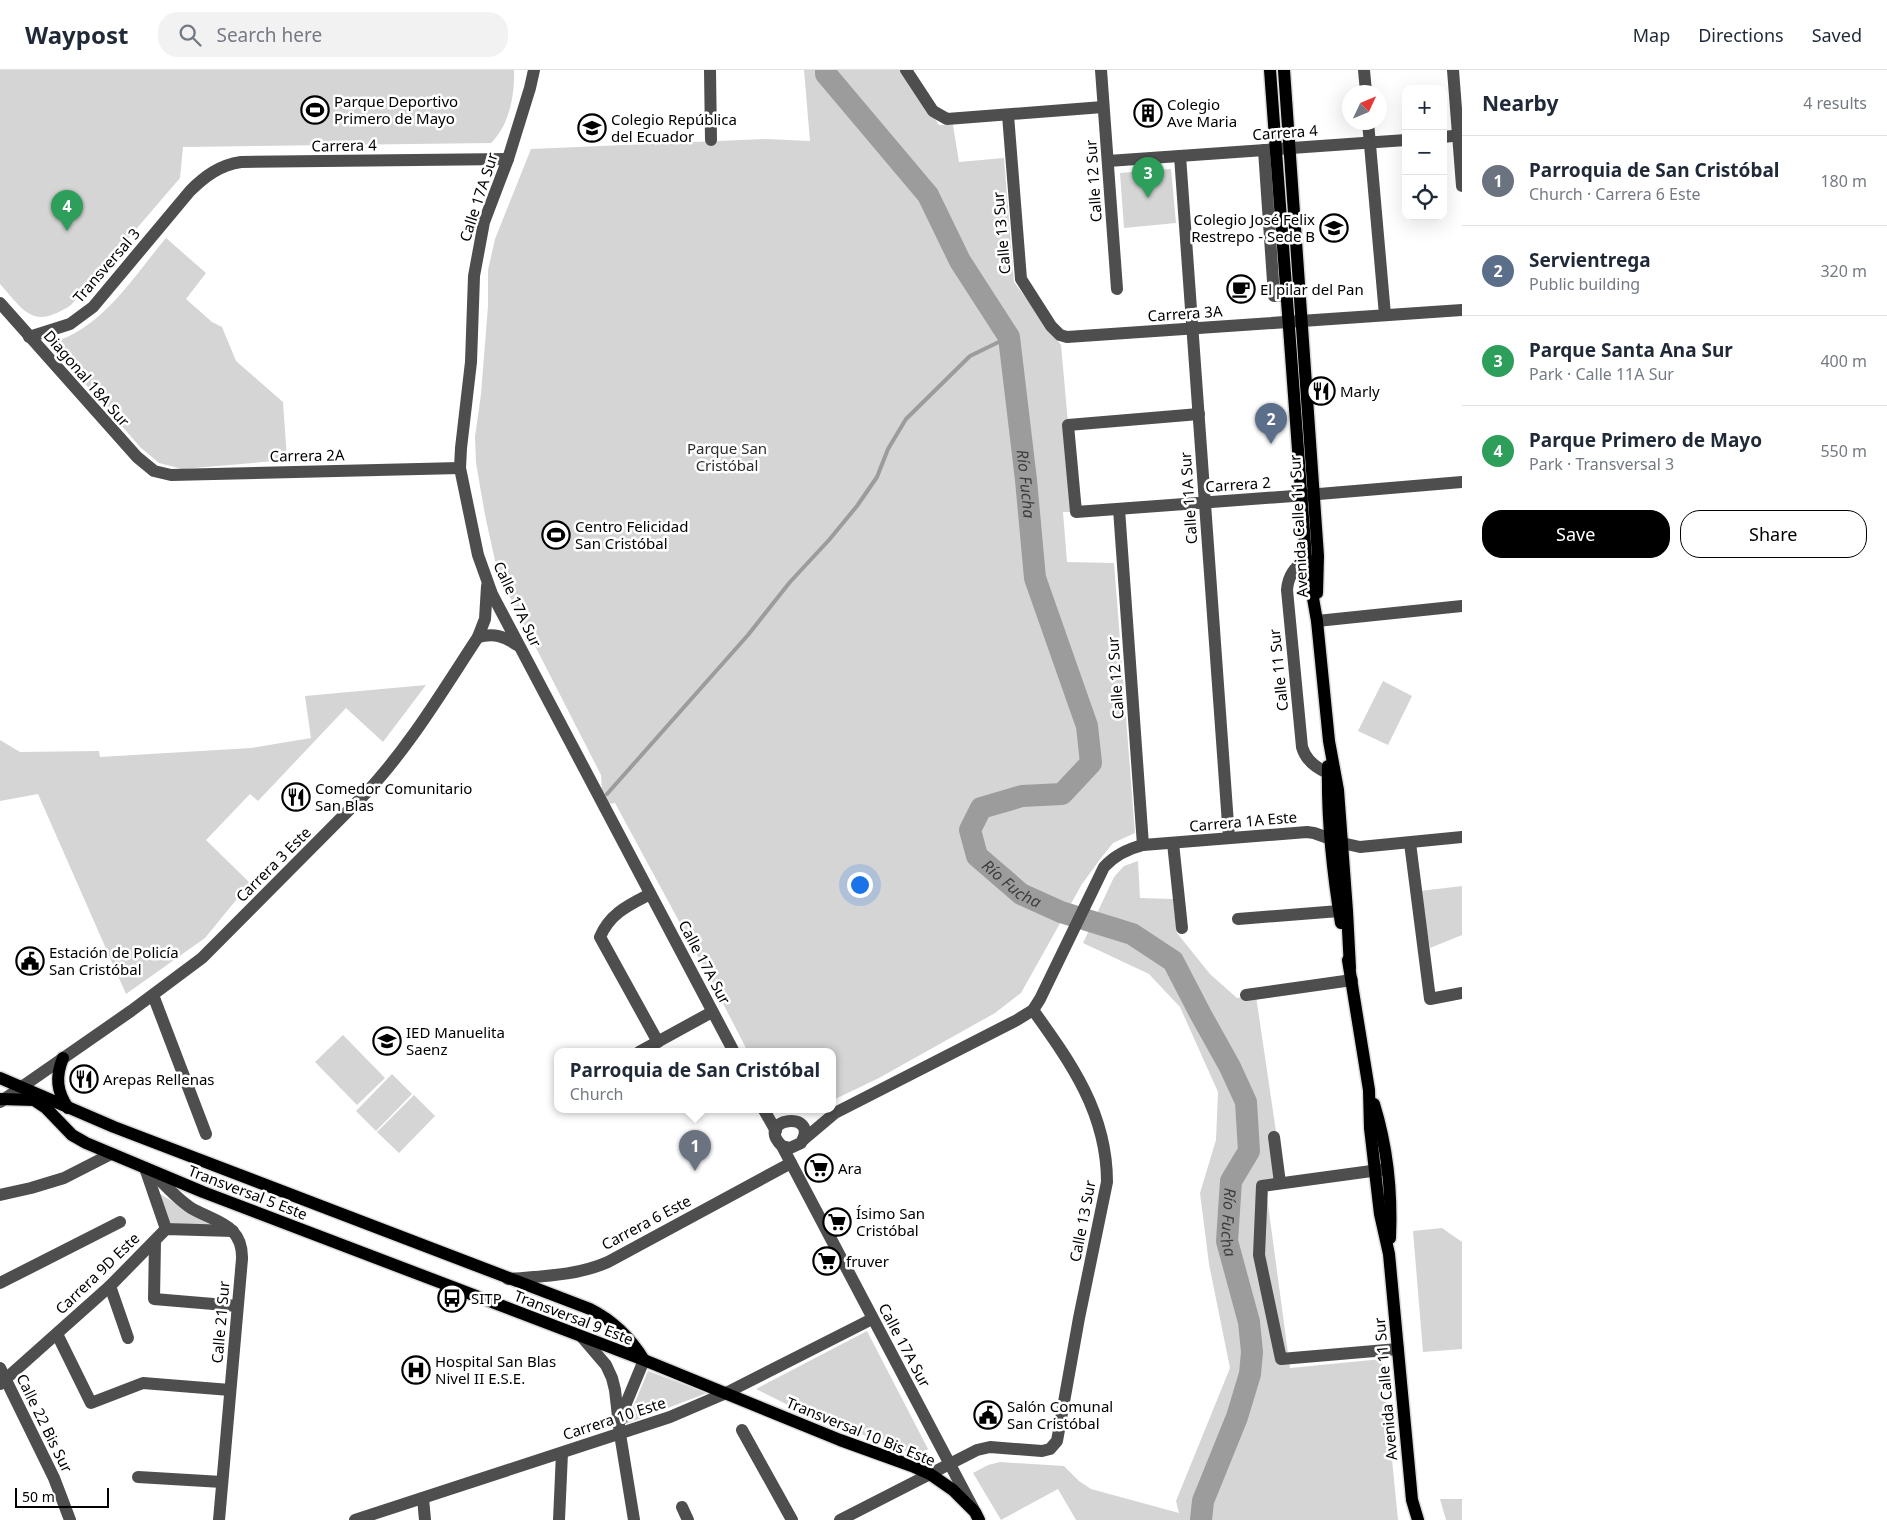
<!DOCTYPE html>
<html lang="en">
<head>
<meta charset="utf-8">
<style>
	body { margin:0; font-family:"Noto Sans",sans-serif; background:#f2f2f3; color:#1f2937 }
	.controls { position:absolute; right:15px; top:15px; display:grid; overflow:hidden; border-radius:10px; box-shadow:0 5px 20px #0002 }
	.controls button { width:45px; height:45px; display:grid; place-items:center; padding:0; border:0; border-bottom:1px solid #e0e1e3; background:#fff; color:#1f2937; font:25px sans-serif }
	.compass { position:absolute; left:1342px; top:15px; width:45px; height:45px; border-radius:50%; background:#fff; box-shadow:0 5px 20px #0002; rotate:46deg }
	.scale { position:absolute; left:15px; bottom:12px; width:94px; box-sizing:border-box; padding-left:5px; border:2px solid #000; border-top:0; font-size:14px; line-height:18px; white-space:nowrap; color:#000; -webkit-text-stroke:4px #fff; paint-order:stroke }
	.you { position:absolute; left:859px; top:814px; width:18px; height:18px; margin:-12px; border:4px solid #fff; border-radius:50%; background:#1a73e8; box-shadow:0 0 0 8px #1a73e833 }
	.badge { display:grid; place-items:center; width:32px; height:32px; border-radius:50%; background:#000; color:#fff; font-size:16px; font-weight:700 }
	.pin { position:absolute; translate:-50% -41px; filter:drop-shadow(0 1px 2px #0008) }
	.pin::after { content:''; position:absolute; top:26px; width:18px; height:15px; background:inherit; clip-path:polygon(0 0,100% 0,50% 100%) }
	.popup { position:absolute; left:554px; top:978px; width:282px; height:65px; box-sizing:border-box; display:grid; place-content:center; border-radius:10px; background:#fff; filter:drop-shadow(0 1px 4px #0005); font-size:16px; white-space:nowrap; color:#747a83 }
	.popup b { font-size:19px; color:#1f2937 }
	.popup::after { content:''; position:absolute; left:50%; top:100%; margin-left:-10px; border:10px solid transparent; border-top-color:#fff }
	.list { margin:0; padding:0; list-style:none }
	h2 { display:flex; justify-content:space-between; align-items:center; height:65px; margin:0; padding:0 20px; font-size:21px }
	h2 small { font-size:16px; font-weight:400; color:#747a83 }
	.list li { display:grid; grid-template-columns:32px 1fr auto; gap:15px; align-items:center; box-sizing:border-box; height:90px; padding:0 20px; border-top:1px solid #e0e1e3 }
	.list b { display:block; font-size:19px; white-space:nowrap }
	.list p { margin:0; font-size:16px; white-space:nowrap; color:#747a83 }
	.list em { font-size:16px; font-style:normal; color:#747a83 }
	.actions { display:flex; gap:10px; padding:15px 20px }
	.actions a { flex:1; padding:11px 0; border:1px solid #000; border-radius:20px; text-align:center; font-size:18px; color:#000 }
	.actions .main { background:#000; color:#fff }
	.icon { flex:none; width:28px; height:28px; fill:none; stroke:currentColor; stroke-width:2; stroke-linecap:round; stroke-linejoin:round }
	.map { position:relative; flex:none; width:1462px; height:1450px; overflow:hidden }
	header { display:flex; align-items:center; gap:30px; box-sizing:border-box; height:70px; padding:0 25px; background:#fff; border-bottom:1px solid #e0e1e3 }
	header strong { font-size:24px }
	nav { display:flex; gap:28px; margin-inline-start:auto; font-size:18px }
	.search { width:350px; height:45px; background:#f2f2f3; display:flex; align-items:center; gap:12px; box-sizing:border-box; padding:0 18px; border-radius:20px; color:#747a83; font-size:19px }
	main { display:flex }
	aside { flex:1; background:#fff }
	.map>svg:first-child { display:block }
	.green { fill:#d5d5d5 }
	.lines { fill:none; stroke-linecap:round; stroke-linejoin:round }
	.stream { stroke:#9c9c9c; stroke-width:4 }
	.river { stroke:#9c9c9c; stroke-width:22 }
	.major-casing { stroke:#dbdbdb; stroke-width:15 }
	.minor { stroke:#4e4e4e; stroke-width:12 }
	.major { stroke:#000; stroke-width:12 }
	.labels { text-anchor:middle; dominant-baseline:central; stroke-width:5; stroke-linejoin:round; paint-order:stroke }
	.poi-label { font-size:15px; fill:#000; stroke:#fff; text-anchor:start }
	.street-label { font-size:15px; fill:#000; stroke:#fff }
	.park-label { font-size:15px; fill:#2c2c2c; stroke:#fff }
	.water-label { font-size:16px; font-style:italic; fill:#3d3d3d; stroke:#fff }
</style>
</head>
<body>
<header>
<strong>Waypost</strong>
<div class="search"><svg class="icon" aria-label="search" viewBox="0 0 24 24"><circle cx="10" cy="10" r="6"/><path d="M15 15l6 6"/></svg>Search here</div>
<nav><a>Map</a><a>Directions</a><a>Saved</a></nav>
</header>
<main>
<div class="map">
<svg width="1462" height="1450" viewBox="0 0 1462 1450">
	<rect width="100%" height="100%" fill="#fff"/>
	<!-- green -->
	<g class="green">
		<path d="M 0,0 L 514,0 C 515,25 509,56 491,73 L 183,77 L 180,108 L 71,235 C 33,260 25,242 0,214 Z"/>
		<path d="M 804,0 L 904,0 L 939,55 L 953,55 L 959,92 L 1004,88 L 1014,212 L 1061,275 L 1076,442 L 1063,442 L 1067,492 L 1114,493 L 1135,763 L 1113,773 L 1101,788 L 1082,814 L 1021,923 L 995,943 L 879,1008 L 833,1030 L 832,982 L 748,982 L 714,916 L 615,733 L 609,734 L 602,721 L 601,705 L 510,527 L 496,495 L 485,445 L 476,393 L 475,367 L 481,324 L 488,236 L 488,200 L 495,169 L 531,79 L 766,69 L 810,71 Z"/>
		<path d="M 1171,99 L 1176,153 L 1124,158 L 1120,103 Z"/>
		<path d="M 166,168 L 206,203 L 186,229 L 212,252 L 222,257 L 236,291 L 283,332 L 287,390 L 182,399 L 159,393 L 140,377 L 49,272 C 56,270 65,269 71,265 C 111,245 138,201 166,168 Z"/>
		<path d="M 1383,611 L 1412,626 L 1388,675 L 1358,661 Z"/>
		<path d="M 426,615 L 383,672 L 346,638 L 258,731 L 250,724 L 206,770 L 250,813 L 205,868 L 126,924 L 38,724 L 0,731 L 0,670 L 20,682 L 99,681 L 100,687 L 251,678 L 311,668 L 305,626 Z"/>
		<path d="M 1138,791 L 1140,828 L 1173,829 L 1177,863 L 1210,904 L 1237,928 L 1256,926 L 1283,1109 L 1265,1112 L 1290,1298 L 1382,1289 L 1398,1450 L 1076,1450 L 1058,1419 L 1001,1450 L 973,1403 L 988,1395 L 1000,1392 L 1064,1396 L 1079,1411 L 1091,1419 L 1179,1443 L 1176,1431 L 1230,1298 L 1209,1194 L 1200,1123 L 1216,1070 L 1218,1022 L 1180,937 L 1149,904 L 1083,873 L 1114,807 L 1124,796 Z"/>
		<path d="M 1462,816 L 1462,865 L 1430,878 L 1420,821 Z"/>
		<path d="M 343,965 L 385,1008 L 357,1035 L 315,992 Z"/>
		<path d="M 392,1004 L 412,1024 L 376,1061 L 356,1041 Z"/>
		<path d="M 414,1025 L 435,1046 L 399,1083 L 377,1062 Z"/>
		<path d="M 160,1124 L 216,1157 L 168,1153 Z"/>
		<path d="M 1442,1158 L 1462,1172 L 1462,1279 L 1423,1282 L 1413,1161 Z"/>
		<path d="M 867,1261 L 928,1379 L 917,1386 L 790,1336 L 756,1319 Z"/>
		<path d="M 648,1301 L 707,1323 L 626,1354 Z"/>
		<path d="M 1440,1429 L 1462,1429 L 1462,1450 L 1446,1450 Z"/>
	</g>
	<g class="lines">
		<!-- stream -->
		<path class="stream" d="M 607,724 L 748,565 L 790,512 L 829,470 L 857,436 L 877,407 L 888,379 L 906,349 L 970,286 L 1009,267"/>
		<!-- river -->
		<path class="river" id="s1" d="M 826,0 L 826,4 L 928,125 L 960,191 L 1009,267 L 1026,410 L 1035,508 L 1087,656 L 1091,693 L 1062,724 L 1022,726 L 981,738 L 970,760 L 977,786 L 1021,824 L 1061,842 L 1132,864 L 1173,891 L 1201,945 L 1230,997 L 1246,1032 L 1249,1081 L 1231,1111 L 1227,1171 L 1249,1252 L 1252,1282 L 1250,1304 L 1237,1347 L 1203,1431 L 1201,1450"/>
		<!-- major casing -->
		<g class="major-casing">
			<g id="major">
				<path d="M 1270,0 L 1306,488 L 1317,551 L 1329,671 L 1338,720 L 1347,841 L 1350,898"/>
				<path d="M 1284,0 L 1318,486 L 1317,523"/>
				<path d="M 1328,696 C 1327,745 1333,805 1341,853"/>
				<path d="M 1348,890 L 1369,1020 L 1370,1058 L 1380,1144 L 1389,1184 L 1412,1430 L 1418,1450"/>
				<path d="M 63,988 C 55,1007 57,1022 68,1038"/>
				<path d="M 0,1008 L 114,1057 L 590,1239 C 614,1251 630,1267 644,1290"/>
				<path d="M 0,1029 L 34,1030 L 46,1038 L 72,1065 L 86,1073 L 203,1122 L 644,1290 L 840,1370 L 912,1396 L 930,1404 L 953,1420 L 975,1442 L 979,1450"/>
				<path d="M 1374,1034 C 1387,1076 1392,1124 1390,1168"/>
			</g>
		</g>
		<!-- minor -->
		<g class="minor">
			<path d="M 534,0 L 530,18 L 508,89 L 484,152 L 474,206 L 471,292 L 461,378 L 460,398 L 478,485 L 492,524 L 734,982"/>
			<path d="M 710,0 L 711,70"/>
			<path d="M 906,0 L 933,41 L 947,49 L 1103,37"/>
			<path d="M 1101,0 L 1117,219"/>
			<path d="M 1364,0 L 1366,22"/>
			<path d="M 1453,0 L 1462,116"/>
			<path d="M 1008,45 L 1021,209 L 1051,256 L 1060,265 L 1067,267 L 1462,240"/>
			<path d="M 1368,52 L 1385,245"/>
			<path d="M 1443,67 L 1462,65"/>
			<path d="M 1264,80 L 1274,226 L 1285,225"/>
			<path d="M 1180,86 L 1229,768"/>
			<path d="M 1108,91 L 1406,70"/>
			<path d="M 0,233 L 137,387 L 154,401 L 171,405 L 460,398"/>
			<path d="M 29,267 L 70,254 L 93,237 L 190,121 C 205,106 220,95 241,92 L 508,89"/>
			<path d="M 1199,344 L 1068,355 L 1076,442 L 1307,425 L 1462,412"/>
			<path d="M 1119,439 L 1143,775"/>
			<path d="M 1306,488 C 1295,498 1288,505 1287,520 L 1302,677 C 1306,691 1316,698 1328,703"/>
			<path d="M 1317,551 L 1462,536"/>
			<path d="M 478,567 C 494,563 504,566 517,575"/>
			<path d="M 1173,773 L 1182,858"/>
			<path d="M 1410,773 L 1430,929 L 1462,923"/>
			<path d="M 650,824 C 629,835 610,843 600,867 L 658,972"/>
			<path d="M 1238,849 L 1339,841"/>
			<path d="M 153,925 L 206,1064"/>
			<path d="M 1246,925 L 1352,910"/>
			<path d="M 639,982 L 712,942"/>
			<path d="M 0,1032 L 131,941 L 202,888 L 366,723 C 410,676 443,620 478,567 L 485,549 L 487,516"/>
			<path d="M 764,1040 L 776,1061"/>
			<path d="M 1274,1067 L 1280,1113"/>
			<path d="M 803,1070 L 835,1043 L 1017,950 L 1033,940 L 1040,929 L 1104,797 C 1115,785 1127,779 1143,775 L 1307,762 L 1314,763 L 1342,773 L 1360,777 L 1462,767"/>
			<path d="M 782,1076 L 790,1078 L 801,1073 C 821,1039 753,1048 782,1076 L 973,1438"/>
			<path d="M 145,1098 L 166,1159"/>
			<path d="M 1386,1099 L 1262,1116 L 1259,1185 L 1281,1289 L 1398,1279"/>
			<path d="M 151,1101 C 164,1114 176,1128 191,1138 C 215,1152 243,1154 242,1189 L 219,1450"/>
			<path d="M 0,1125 L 31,1118 L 64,1108 L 111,1084"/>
			<path d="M 155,1171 L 154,1229 L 237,1236"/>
			<path d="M 508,1209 C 543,1206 576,1206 608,1192 L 791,1093"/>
			<path d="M 0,1213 L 120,1152"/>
			<path d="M 110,1216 L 128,1268"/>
			<path d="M 57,1264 L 91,1333 L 143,1313 L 230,1320"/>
			<path d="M 582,1267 L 606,1295 L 612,1308 L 615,1320 L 620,1364 L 634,1450"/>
			<path d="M 0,1298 L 54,1408 L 70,1450"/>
			<path d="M 0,1314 L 110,1216 L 166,1159 L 233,1161"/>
			<path d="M 622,1349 L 625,1336 L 644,1290"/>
			<path d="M 742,1360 L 792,1450"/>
			<path d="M 138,1407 L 222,1412"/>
			<path d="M 423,1428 L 425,1450"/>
			<path d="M 682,1437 L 688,1450"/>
			<path d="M 355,1450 L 670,1347 L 726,1323 L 872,1249"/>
			<path d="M 559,1450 L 562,1383"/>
			<path d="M 840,1450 L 977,1380 L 990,1377 L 1042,1381 L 1050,1379 L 1057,1371 L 1079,1248 L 1107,1112 C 1107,1043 1071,993 1033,940"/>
		</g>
		<!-- major -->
		<use href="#major" class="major"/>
	</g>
	<!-- icons -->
	<defs>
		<g id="stadium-ring" transform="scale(1.4375)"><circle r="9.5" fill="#fff" stroke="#000" stroke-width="1.5"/><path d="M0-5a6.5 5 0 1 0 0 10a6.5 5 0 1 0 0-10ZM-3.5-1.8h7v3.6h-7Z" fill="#000"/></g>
		<g id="building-ring" transform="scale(1.4375)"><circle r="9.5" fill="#fff" stroke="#000" stroke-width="1.5"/><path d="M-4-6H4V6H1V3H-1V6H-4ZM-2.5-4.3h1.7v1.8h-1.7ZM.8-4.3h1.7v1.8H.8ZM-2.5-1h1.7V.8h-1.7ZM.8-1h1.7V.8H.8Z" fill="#000"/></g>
		<g id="school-ring" transform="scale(1.4375)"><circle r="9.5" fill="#fff" stroke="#000" stroke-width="1.5"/><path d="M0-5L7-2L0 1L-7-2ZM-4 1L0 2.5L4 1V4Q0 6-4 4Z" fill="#000"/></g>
		<g id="cafe-ring" transform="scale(1.4375)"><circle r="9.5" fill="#fff" stroke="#000" stroke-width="1.5"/><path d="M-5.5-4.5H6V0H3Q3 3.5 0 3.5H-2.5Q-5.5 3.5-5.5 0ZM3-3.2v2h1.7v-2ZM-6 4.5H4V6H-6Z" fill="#000"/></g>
		<g id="restaurant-ring" transform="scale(1.4375)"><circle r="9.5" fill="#fff" stroke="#000" stroke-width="1.5"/><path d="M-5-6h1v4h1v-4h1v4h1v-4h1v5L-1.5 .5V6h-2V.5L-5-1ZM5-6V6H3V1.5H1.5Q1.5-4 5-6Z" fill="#000"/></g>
		<g id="civic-ring" transform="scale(1.4375)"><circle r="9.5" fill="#fff" stroke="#000" stroke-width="1.5"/><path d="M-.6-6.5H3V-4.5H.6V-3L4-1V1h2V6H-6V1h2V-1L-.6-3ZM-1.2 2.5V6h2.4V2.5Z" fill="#000"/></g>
		<g id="supermarket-ring" transform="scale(1.4375)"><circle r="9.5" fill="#fff" stroke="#000" stroke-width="1.5"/><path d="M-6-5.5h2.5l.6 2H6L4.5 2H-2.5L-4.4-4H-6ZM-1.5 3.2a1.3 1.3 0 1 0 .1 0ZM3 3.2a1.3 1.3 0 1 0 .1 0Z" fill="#000"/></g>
		<g id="bus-ring" transform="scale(1.4375)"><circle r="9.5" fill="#fff" stroke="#000" stroke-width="1.5"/><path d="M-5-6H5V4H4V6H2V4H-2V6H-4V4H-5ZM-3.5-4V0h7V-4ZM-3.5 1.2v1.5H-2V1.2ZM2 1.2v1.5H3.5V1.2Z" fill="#000"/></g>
		<g id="hospital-ring" transform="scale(1.4375)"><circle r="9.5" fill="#fff" stroke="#000" stroke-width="1.5"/><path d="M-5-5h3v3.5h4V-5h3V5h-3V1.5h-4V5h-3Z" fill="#000"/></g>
	</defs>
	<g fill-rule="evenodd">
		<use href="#stadium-ring" x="315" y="40"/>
		<use href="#building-ring" x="1148" y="43"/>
		<use href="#school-ring" x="592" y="58"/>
		<use href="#school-ring" x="1334" y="158"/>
		<use href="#cafe-ring" x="1241" y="219"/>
		<use href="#restaurant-ring" x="1321" y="321"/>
		<use href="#stadium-ring" x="556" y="465"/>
		<use href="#restaurant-ring" x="296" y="727"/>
		<use href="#civic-ring" x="30" y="891"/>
		<use href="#school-ring" x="387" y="971"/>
		<use href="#restaurant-ring" x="84" y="1009"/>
		<use href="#supermarket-ring" x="819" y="1098"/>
		<use href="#supermarket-ring" x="837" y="1152"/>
		<use href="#supermarket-ring" x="827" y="1191"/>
		<use href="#bus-ring" x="452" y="1228"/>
		<use href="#hospital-ring" x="416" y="1300"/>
		<use href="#civic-ring" x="988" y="1345"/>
	</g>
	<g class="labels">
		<!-- poi labels -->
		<g class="poi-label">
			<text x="334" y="31">Parque Deportivo<tspan x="334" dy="17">Primero de Mayo</tspan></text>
			<text x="1167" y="34">Colegio<tspan x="1167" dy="17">Ave Maria</tspan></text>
			<text x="611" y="49">Colegio República<tspan x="611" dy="17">del Ecuador</tspan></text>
			<text x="1315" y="149" text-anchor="end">Colegio José Felix<tspan x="1315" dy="17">Restrepo - Sede B</tspan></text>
			<text x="1260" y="219">El pilar del Pan</text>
			<text x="1340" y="321">Marly</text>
			<text x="575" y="456">Centro Felicidad<tspan x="575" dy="17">San Cristóbal</tspan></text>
			<text x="315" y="718">Comedor Comunitario<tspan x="315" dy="17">San Blas</tspan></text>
			<text x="49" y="882">Estación de Policía<tspan x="49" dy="17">San Cristóbal</tspan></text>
			<text x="406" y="962">IED Manuelita<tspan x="406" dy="17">Saenz</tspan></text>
			<text x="103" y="1009">Arepas Rellenas</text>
			<text x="838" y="1098">Ara</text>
			<text x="856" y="1143">Ísimo San<tspan x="856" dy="17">Cristóbal</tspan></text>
			<text x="846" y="1191">fruver</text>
			<text x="471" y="1228">SITP</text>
			<text x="435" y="1291">Hospital San Blas<tspan x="435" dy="17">Nivel II E.S.E.</tspan></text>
			<text x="1007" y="1336">Salón Comunal<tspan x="1007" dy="17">San Cristóbal</tspan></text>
		</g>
		<!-- street labels -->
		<g class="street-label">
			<text transform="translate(1285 62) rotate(-4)">Carrera 4</text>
			<text transform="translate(344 75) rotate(-1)">Carrera 4</text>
			<text transform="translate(1093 111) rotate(-94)">Calle 12 Sur</text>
			<text transform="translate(478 127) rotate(-72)">Calle 17A Sur</text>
			<text transform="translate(1001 163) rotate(-95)">Calle 13 Sur</text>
			<text transform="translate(106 195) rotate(-49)">Transversal 3</text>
			<text transform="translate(1185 243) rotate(-4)">Carrera 3A</text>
			<text transform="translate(87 308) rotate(49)">Diagonal 18A Sur</text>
			<text transform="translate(307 385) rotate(-1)">Carrera 2A</text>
			<text transform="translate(1238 414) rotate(-4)">Carrera 2</text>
			<text transform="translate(1188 428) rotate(-94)">Calle 11A Sur</text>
			<text transform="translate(1298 456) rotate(-93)">Avenida Calle 11 Sur</text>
			<text transform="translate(518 534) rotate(65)">Calle 17A Sur</text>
			<text transform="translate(1278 600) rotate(-96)">Calle 11 Sur</text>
			<text transform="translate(1115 608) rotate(-94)">Calle 12 Sur</text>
			<text transform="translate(1243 751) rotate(-5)">Carrera 1A Este</text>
			<text transform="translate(273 794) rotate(-45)">Carrera 3 Este</text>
			<text transform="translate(705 892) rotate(62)">Calle 17A Sur</text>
			<text transform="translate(248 1122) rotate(21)">Transversal 5 Este</text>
			<text transform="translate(1082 1151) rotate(-79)">Calle 13 Sur</text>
			<text transform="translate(646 1152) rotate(-28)">Carrera 6 Este</text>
			<text transform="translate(97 1203) rotate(-44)">Carrera 9D Este</text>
			<text transform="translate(574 1247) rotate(21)">Transversal 9 Este</text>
			<text transform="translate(220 1252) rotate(-85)">Calle 21 Sur</text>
			<text transform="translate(905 1275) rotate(62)">Calle 17A Sur</text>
			<text transform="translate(1385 1319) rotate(-95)">Avenida Calle 11 Sur</text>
			<text transform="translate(614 1348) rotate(-18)">Carrera 10 Este</text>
			<text transform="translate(45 1353) rotate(64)">Calle 22 Bis Sur</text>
			<text transform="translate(861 1361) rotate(22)">Transversal 10 Bis Este</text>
		</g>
		<!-- park labels -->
		<g class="park-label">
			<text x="727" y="378">Parque San<tspan x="727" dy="17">Cristóbal</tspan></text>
		</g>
		<!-- water labels -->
		<g class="water-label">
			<text stroke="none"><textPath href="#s1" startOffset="474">Río Fucha</textPath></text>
			<text stroke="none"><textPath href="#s1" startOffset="984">Río Fucha</textPath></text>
			<text stroke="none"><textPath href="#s1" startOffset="1449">Río Fucha</textPath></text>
		</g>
	</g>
</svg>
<div class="controls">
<button>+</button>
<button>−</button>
<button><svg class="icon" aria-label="locate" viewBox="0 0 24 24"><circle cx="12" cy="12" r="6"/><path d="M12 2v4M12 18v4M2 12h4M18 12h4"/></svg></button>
</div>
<svg class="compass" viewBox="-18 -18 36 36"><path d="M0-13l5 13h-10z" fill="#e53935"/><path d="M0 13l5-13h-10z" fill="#747a83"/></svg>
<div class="scale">50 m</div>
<div class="you"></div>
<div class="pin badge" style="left:695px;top:1101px;background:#6b7280">1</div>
<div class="popup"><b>Parroquia de San Cristóbal</b>Church</div>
<div class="pin badge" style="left:1271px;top:374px;background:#5c6f8a">2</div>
<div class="pin badge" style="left:1148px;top:128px;background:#2e9e5b">3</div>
<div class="pin badge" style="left:67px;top:161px;background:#2e9e5b">4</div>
</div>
<aside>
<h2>Nearby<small>4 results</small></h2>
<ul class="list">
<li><span class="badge" style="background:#6b7280">1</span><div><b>Parroquia de San Cristóbal</b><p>Church · Carrera 6 Este</p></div><em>180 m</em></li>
<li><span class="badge" style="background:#5c6f8a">2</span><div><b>Servientrega</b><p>Public building</p></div><em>320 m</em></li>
<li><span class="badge" style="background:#2e9e5b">3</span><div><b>Parque Santa Ana Sur</b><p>Park · Calle 11A Sur</p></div><em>400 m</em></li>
<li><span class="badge" style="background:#2e9e5b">4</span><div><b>Parque Primero de Mayo</b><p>Park · Transversal 3</p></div><em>550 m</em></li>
</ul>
<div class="actions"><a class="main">Save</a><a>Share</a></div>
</aside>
</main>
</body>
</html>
